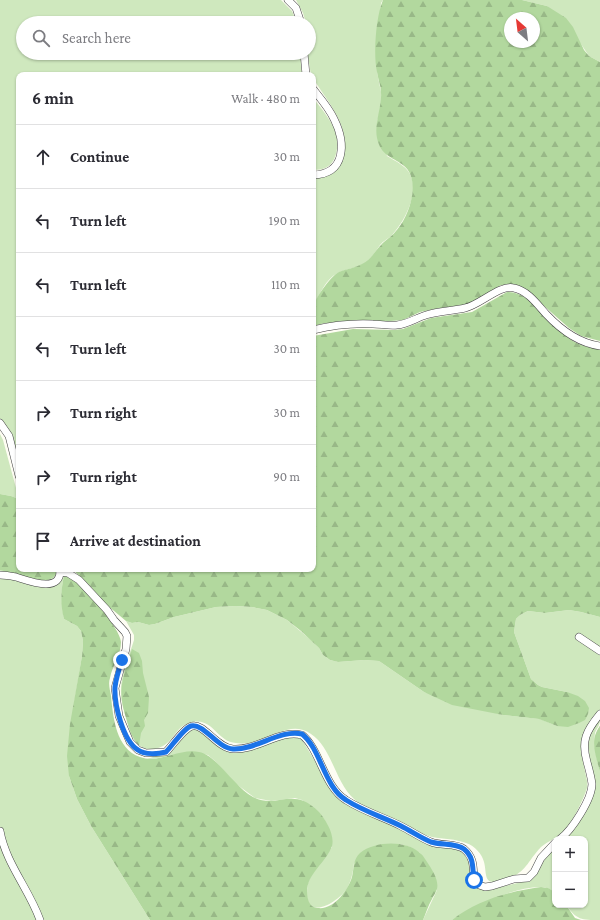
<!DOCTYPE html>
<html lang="en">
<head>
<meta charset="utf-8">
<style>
	body { margin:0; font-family:"Crimson Pro",serif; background:#f7f7f7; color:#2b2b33 }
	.controls { position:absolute; right:12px; bottom:12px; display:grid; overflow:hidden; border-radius:8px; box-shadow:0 1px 3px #0004 }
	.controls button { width:36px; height:36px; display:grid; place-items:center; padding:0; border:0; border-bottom:1px solid #e1e1e2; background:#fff; color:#2b2b33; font:20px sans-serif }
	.compass { position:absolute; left:504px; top:12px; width:36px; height:36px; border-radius:50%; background:#fff; box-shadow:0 1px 3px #0004; rotate:332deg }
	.stop { position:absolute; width:12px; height:12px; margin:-9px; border:3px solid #1a73e8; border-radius:50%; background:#fff }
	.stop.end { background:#1a73e8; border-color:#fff; box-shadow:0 1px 4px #0008 }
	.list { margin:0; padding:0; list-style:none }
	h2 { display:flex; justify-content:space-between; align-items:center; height:52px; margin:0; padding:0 16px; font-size:17px }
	h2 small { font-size:13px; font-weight:400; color:#7c7c81 }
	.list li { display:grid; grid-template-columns:26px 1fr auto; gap:12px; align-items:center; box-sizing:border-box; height:64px; padding:0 16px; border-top:1px solid #e1e1e2 }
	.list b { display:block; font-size:15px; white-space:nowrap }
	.list em { font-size:13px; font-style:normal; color:#7c7c81 }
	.icon { flex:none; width:22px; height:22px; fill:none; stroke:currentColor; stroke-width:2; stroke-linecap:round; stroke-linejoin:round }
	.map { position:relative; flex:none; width:600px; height:920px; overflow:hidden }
	.search { position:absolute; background:#fff; box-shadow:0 1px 3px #0004; left:16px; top:16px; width:300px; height:44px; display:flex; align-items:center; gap:10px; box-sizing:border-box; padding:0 14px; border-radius:22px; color:#7c7c81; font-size:15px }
	.panel { position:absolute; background:#fff; box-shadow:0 1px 3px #0004; left:16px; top:72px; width:300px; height:500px; border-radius:8px }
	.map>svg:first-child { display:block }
	.grass { fill:#cfe8be }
	.forest { fill:url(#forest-firs); fill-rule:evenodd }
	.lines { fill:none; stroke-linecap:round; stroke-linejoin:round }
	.minor-casing { stroke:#434343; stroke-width:8 }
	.minor { stroke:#fff; stroke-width:7 }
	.route { stroke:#1a73e8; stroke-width:5 }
</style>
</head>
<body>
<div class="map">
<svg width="600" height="920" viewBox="0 0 600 920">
	<defs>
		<pattern id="forest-firs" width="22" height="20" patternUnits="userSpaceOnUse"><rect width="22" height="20" fill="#b2d89e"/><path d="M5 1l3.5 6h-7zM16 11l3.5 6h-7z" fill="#98b887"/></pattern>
	</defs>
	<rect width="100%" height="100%" fill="#fefdf3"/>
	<!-- grass -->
	<g class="grass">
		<path d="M 0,0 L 281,0 L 292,11 L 297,23 L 23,23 L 23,53 L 300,53 L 302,75 L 19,75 L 19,464 L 0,419 Z"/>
		<path d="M 296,0 L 383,0 L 381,3 L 377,72 L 381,92 L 381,107 L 377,122 L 387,156 C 395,161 405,165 410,174 C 420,193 404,222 392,235 C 388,239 383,241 380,245 C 376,251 372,257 367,262 C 357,269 343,268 333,276 C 324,283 319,296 313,306 L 313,177 L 339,166 C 357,132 329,105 313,78 L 313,75 L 311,75 L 308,57 L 309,23 L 306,23 L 303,13 Z"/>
		<path d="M 522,0 L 600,0 L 600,62 L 589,56 L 579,41 L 547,6 Z"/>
		<path d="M 313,98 C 326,114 344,134 335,157 C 331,167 324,170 313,170 Z"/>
		<path d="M 0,434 L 3,440 L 19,499 L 11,496 L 0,494 Z"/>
		<path d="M 0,570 L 55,577 L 64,575 C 61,590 61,603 64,619 L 77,626 L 81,631 L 83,641 L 82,656 L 74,704 L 69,776 L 77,799 L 91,826 L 150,920 L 0,920 Z"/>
		<path d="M 236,606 L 252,607 L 267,610 L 287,620 L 311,640 L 319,648 L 323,655 L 330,660 L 338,662 L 364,660 L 379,661 L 424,692 L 503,715 L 540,719 L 557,726 L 567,692 L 542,687 L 538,685 L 531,679 L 514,632 L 516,619 L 520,615 L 528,611 L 545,613 L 569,610 L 581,612 L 600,617 L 600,711 C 580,733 579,742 585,771 C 586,778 589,784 586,791 C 583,800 571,825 564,832 C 557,838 548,841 541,847 C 525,864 527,874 500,881 C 483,886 487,873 484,862 C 482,854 475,846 466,843 C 456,839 443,839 432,837 C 417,833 402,824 389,818 C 377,812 364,808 354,799 C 335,782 332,748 311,734 C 294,722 277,734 260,740 C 253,743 243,744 236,743 C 216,742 213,715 189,723 C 178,726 175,737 166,744 C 158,750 146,752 138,744 C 131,738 129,728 127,720 C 124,711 121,702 121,693 C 120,676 129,657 134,640 L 134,635 L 126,621 L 132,623 L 138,622 L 149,625 L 155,624 L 174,617 L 216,607 Z"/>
		<path d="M 600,718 C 600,727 597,727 595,733 C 593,747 597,759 600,772 L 600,920 C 581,920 577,920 566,905 L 585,905 L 585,839 L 565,839 L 578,824 L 587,808 L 592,794 L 587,741 L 588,734 Z"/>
		<path d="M 189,729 L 197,729 L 218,746 L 229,752 L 291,736 L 301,738 L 333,791 L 449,847 L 462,851 L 471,864 L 470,875 L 488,890 L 526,881 L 555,847 L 555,892 C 550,889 546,887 541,887 C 512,887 483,904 458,916 L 452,920 L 423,920 L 437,890 L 420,853 L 410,847 L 401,844 L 354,863 C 353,873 351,882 346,890 C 338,901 310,920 307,896 C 307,892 307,887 308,883 C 313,870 324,859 332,847 L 327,824 L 324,819 L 318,812 L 302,800 L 295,798 L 271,801 L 255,798 L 235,783 L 215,761 L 208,755 L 190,752 L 158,758 L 147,759 L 165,753 Z"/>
	</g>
	<!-- forest -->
	<g class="forest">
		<path d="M 383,0 L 522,0 L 547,6 L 566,18 L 573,27 L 584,50 L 589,56 L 600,62 L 600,341 L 581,336 L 569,328 L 526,290 L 509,285 L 501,285 L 475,302 L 459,306 L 435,309 L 420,312 L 403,320 L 379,322 L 325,323 L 313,326 C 313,320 312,314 313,308 C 314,299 331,276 339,272 C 346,269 355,268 362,264 C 371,260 374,252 381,245 C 383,242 387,240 390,237 C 400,229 408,214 411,201 C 414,189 414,173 403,165 C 391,156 381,156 377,138 C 374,123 382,107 381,93 C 381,86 378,79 377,72 C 373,54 376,16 383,0 ZM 510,18 L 534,18 L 534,42 L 510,42 Z"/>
		<path d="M 507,292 C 531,290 554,329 573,341 C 582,346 590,348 600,349 L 600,617 L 581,612 L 569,610 L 545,613 L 528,611 L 520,615 L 516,619 L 514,632 L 531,679 L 538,685 L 542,687 L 567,692 L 578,696 L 585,701 L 589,708 L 588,714 L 585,720 L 579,723 L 568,727 L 557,726 L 539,719 L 503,715 L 452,705 L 424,692 L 379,661 L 364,660 L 338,662 L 330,660 L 323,655 L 319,648 L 301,631 L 287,620 L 267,610 L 252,607 L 236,606 L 216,607 L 174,617 L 155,624 L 149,625 L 138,622 L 132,623 L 126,621 L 101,600 L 91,587 L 72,569 L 313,569 L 313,336 L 353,329 L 393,330 L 403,329 L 431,318 L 472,312 Z"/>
		<path d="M 0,494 L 11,496 L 19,499 L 19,569 L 57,569 C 58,578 49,580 41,581 L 0,570 Z"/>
		<path d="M 64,575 C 67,576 71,578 74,580 C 86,589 120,628 121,642 C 121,655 112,666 110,678 C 108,684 110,690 111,696 C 113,717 116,749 140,757 C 160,764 179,748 199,752 C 217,755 234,787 253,797 C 278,810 292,785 319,812 C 326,820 335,835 332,846 C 326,864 302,876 308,899 C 309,904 313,908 318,908 C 334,910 348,890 352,877 C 354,869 353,859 360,853 C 375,841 406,840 420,853 C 424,856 426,861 429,865 C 433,871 439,881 437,889 C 436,893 433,896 432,899 C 428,906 426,913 423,920 L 150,920 L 91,826 L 77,799 L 69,776 L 67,756 L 70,724 L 82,656 L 83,641 L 81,631 L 77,626 L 64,619 C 60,604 61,590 64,575 Z"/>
		<path d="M 132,649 L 139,653 L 142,661 L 143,673 L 149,697 L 148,713 L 144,720 L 145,726 L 141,733 L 139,746 C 132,738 129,729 126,718 C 117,688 123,678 132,649 Z"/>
		<path d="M 600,726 L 600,772 C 596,756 589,740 600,726 Z"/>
		<path d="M 541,887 L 548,888 L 555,892 L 555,905 L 566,905 L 575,918 L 581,920 L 452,920 C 478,900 510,891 541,887 Z"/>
	</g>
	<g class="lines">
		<!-- minor casing -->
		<g class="minor-casing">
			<g id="minor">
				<path d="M 288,0 L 296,8 L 301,23"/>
				<path d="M 304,53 L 306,75"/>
				<path d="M 313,89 C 321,99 329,108 334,119 C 346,143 346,174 313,175"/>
				<path d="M 313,330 C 333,325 353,323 373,324 C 381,324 389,326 397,325 C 408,324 416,318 426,315 C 439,311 452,311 465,308 C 480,305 500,284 514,288 C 528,291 537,304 546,314 C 561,330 578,343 600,346"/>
				<path d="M 0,423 L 9,436 L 19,476"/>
				<path d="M 60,572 L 68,573 L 79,580 L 107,610 L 114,620 L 125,632 L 127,636 L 126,649 L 115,688 L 119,716 L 130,742 L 138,750 L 146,753 L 166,752 C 172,746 184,728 192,726 C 204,723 217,748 233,749 C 256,751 280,729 302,735 C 320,749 324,787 346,800 C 363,811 383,817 401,826 C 411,831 421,838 431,842 C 441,846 456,843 464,849 C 475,858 473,869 474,880 L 479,885 L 485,887 L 492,886 L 514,879 L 528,878 L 534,872 L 541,858 L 555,843"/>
				<path d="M 0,575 C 6,575 11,576 16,577 C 29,581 62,594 60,569"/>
				<path d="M 579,637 L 600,651"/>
				<path d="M 0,831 C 6,864 29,889 40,920"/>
				<path d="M 560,839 C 572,830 592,799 592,784 C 591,776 589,769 587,762 C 581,741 586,731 600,714"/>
			</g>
		</g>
		<!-- minor -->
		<use href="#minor" class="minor"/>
	</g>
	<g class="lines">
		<!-- route -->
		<path class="route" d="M 122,660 C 119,669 116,678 115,687 C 114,704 123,741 138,750 C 145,755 158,754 166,752 C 172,746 184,728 191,726 C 204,723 217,748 233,749 C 256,750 280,729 302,734 C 321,749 324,787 346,800 C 363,811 383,817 401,826 C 411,831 421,838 431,842 C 441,845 456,843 464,849 C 475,858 472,869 474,880"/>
	</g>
</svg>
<div class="controls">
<button>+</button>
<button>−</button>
</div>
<svg class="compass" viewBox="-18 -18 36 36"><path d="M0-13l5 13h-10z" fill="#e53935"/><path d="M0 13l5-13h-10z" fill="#7c7c81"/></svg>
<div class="stop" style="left:474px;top:880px"></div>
<div class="stop end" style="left:122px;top:660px"></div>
<div class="search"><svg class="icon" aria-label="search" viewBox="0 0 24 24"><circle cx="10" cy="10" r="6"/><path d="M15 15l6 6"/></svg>Search here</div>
<section class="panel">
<h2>6 min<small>Walk · 480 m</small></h2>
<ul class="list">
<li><svg class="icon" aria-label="ahead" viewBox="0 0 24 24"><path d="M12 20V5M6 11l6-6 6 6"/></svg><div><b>Continue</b></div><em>30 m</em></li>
<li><svg class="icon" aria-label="left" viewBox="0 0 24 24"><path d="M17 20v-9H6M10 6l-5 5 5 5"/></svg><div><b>Turn left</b></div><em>190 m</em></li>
<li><svg class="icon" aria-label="left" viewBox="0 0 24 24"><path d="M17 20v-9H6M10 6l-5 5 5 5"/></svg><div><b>Turn left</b></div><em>110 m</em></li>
<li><svg class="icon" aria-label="left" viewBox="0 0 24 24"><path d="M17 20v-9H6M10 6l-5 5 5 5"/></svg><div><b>Turn left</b></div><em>30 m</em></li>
<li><svg class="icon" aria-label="right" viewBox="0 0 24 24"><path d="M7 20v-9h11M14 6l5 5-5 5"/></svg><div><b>Turn right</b></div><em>30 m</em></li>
<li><svg class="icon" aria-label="right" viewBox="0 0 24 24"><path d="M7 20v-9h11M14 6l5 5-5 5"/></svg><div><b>Turn right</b></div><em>90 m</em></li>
<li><svg class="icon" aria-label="arrive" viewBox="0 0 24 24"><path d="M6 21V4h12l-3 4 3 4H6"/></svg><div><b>Arrive at destination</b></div></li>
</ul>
</section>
</div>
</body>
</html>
